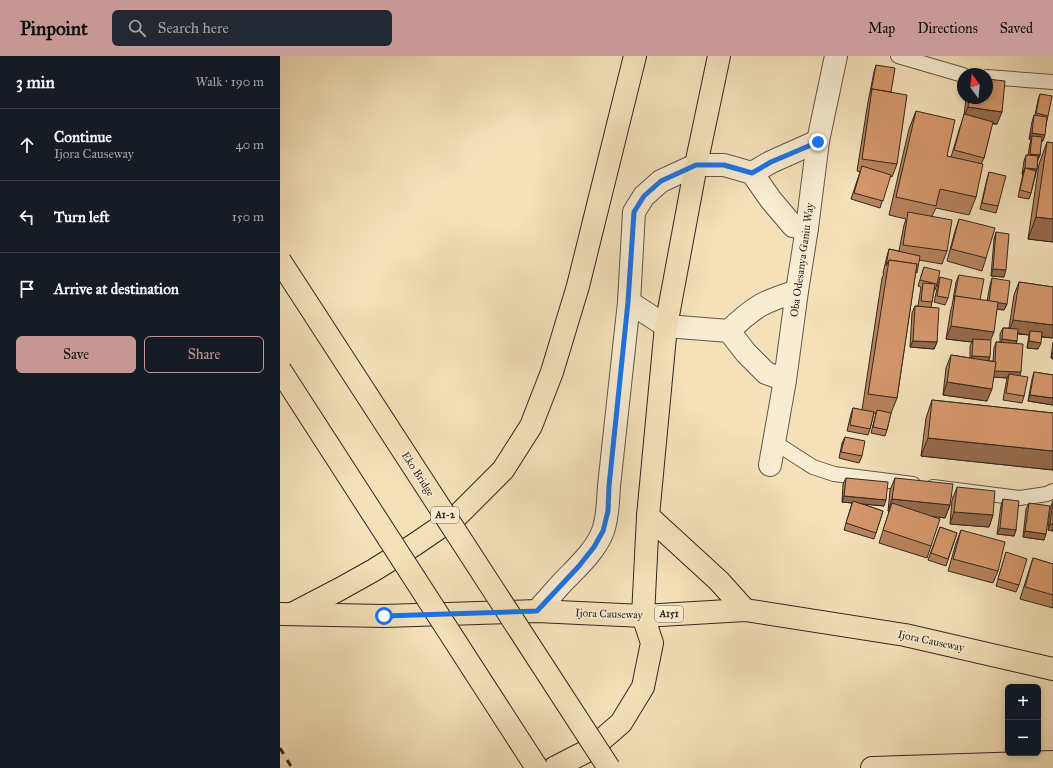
<!DOCTYPE html>
<html lang="en">
<head>
<meta charset="utf-8">
<style>
	body { margin:0; font-family:"IM FELL Great Primer",serif; background:#242831; color:#f1f3f6 }
	.controls { position:absolute; right:12px; bottom:12px; display:grid; overflow:hidden; border-radius:6px; box-shadow:0 2px 6px #0003 }
	.controls button { width:36px; height:36px; display:grid; place-items:center; padding:0; border:0; border-bottom:1px solid #363941; background:#171b24; color:#f1f3f6; font:20px sans-serif }
	.compass { position:absolute; left:677px; top:12px; width:36px; height:36px; border-radius:50%; background:#171b24; box-shadow:0 2px 6px #0003; rotate:345deg }
	.stop { position:absolute; width:12px; height:12px; margin:-9px; border:3px solid #1a73e8; border-radius:50%; background:#fff }
	.stop.end { background:#1a73e8; border-color:#fff; box-shadow:0 1px 4px #0008 }
	.list { margin:0; padding:0; list-style:none }
	h2 { display:flex; justify-content:space-between; align-items:center; height:52px; margin:0; padding:0 16px; font-size:17px }
	h2 small { font-size:13px; font-weight:400; color:#9ea1a6 }
	.list li { display:grid; grid-template-columns:26px 1fr auto; gap:12px; align-items:center; box-sizing:border-box; height:72px; padding:0 16px; border-top:1px solid #363941 }
	.list b { display:block; font-size:15px; white-space:nowrap }
	.list p { margin:0; font-size:13px; white-space:nowrap; color:#9ea1a6 }
	.list em { font-size:13px; font-style:normal; color:#9ea1a6 }
	.actions { display:flex; gap:8px; padding:12px 16px }
	.actions a { flex:1; padding:9px 0; border:1px solid #c59692; border-radius:6px; text-align:center; font-size:14px; color:#c59692 }
	.actions .main { background:#c59692; color:#111 }
	.icon { flex:none; width:22px; height:22px; fill:none; stroke:currentColor; stroke-width:2; stroke-linecap:round; stroke-linejoin:round }
	.map { position:relative; flex:none; width:773px; height:712px; overflow:hidden }
	header { display:flex; align-items:center; gap:24px; box-sizing:border-box; height:56px; padding:0 20px; background:#c59692; color:#111 }
	header strong { font-size:19px }
	nav { display:flex; gap:22px; margin-inline-start:auto; font-size:14px }
	.search { width:280px; height:36px; background:#242831; display:flex; align-items:center; gap:10px; box-sizing:border-box; padding:0 14px; border-radius:6px; color:#9ea1a6; font-size:15px }
	main { display:flex }
	aside { flex:1; background:#171b24 }
	.map>svg:first-child { display:block }
	.lines { fill:none; stroke-linecap:round; stroke-linejoin:round }
	.service-casing { stroke:#625646; stroke-width:16 }
	.minor-casing { stroke:#625646; stroke-width:24 }
	.primary-casing { stroke:#31271f; stroke-width:24 }
	.motorway-casing { stroke:#31271f; stroke-width:24 }
	.service { stroke:#f8ecd2; stroke-width:14 }
	.minor { stroke:#f8ecd2; stroke-width:22 }
	.primary { stroke:#f4e1ba; stroke-width:22 }
	.motorway { stroke:#f4e1ba; stroke-width:22 }
	.rail { stroke:#31271f; stroke-width:3; stroke-dasharray:7 7; stroke-linecap:butt }
	.motorway-bridge-casing { stroke:#31271f; stroke-width:24; stroke-linecap:butt }
	.motorway-bridge { stroke:#f4e1ba; stroke-width:22 }
	.wall { fill:#b7825d; stroke:#31271f }
	.shaded-wall { fill:#956a4c; stroke:#31271f }
	.building { fill:#d5976c; stroke:#31271f }
	.route { stroke:#1a73e8; stroke-width:5 }
	.labels { text-anchor:middle; dominant-baseline:central; stroke-width:3.5; stroke-linejoin:round; paint-order:stroke }
	.shield { fill:#f8ecd2; stroke:#6d6255; stroke-width:1 }
	.shield-label { font-size:10px; font-weight:bold; fill:#31271f }
	.street-label { font-size:11px; fill:#31271f; stroke:#f8ecd2 }
</style>
</head>
<body>
<header>
<strong>Pinpoint</strong>
<div class="search"><svg class="icon" aria-label="search" viewBox="0 0 24 24"><circle cx="10" cy="10" r="6"/><path d="M15 15l6 6"/></svg>Search here</div>
<nav><a>Map</a><a>Directions</a><a>Saved</a></nav>
</header>
<main>
<aside>
<h2>3 min<small>Walk · 190 m</small></h2>
<ul class="list">
<li><svg class="icon" aria-label="ahead" viewBox="0 0 24 24"><path d="M12 20V5M6 11l6-6 6 6"/></svg><div><b>Continue</b><p>Ijora Causeway</p></div><em>40 m</em></li>
<li><svg class="icon" aria-label="left" viewBox="0 0 24 24"><path d="M17 20v-9H6M10 6l-5 5 5 5"/></svg><div><b>Turn left</b></div><em>150 m</em></li>
<li><svg class="icon" aria-label="arrive" viewBox="0 0 24 24"><path d="M6 21V4h12l-3 4 3 4H6"/></svg><div><b>Arrive at destination</b></div></li>
</ul>
<div class="actions"><a class="main">Save</a><a>Share</a></div>
</aside>
<div class="map">
<svg width="773" height="712" viewBox="0 0 773 712">
	<rect width="100%" height="100%" fill="#f4e1ba"/>
	<filter id="stains"><feTurbulence type="fractalNoise" baseFrequency=".005" numOctaves="4"/><feColorMatrix values="0 0 0 0 .2 0 0 0 0 .09 0 0 0 0 .02 0 0 0 .5 -.17"/></filter>
	<radialGradient id="worn" r=".72"><stop offset=".6" stop-color="#630" stop-opacity="0"/><stop offset="1" stop-color="#630" stop-opacity=".3"/></radialGradient>
	<g class="lines">
		<!-- service casing -->
		<g class="service-casing">
			<g id="service">
				<path d="M 618,0 L 683,19"/>
				<path d="M 707,21 L 773,26"/>
				<path d="M 494,386 L 533,411 L 554,418 L 633,428"/>
				<path d="M 653,431 L 740,442 L 767,438 L 773,435"/>
			</g>
		</g>
		<!-- minor casing -->
		<g class="minor-casing">
			<g id="minor">
				<path d="M 472,117 L 491,106 L 538,85"/>
				<path d="M 349,246 L 386,270 L 449,275 L 466,297 L 486,317 L 505,324"/>
				<path d="M 449,275 C 459,265 469,256 481,249 C 492,243 505,239 517,235"/>
				<path d="M 490,409 L 505,324 L 517,235 L 527,172 L 538,85 L 556,0"/>
				<path d="M 257,555 C 265,546 273,537 281,528 C 296,512 315,496 323,475 C 328,461 328,445 329,430 L 349,246 L 354,156 L 364,140 L 381,125 L 416,109 L 444,109 L 472,117 L 491,144 L 513,170 L 527,172"/>
			</g>
		</g>
		<!-- primary casing -->
		<g class="primary-casing">
			<g id="primary">
				<path d="M 368,460 L 439,525 L 465,554"/>
				<path d="M 0,558 L 104,560 L 257,555 L 363,560 L 465,554 L 625,579 L 773,613"/>
				<path d="M 274,712 L 311,693 L 341,667 L 363,631 L 372,587 L 363,560 L 368,460 L 386,270 L 416,109"/>
				<path d="M 592,712 L 773,706"/>
			</g>
		</g>
		<!-- motorway casing -->
		<g class="motorway-casing">
			<g id="motorway">
				<path d="M 416,109 L 439,0"/>
				<path d="M 12,558 L 60,533 L 94,514 L 134,489 L 178,459 L 223,414 L 251,370 L 272,316 L 298,230 L 355,0"/>
			</g>
		</g>
		<!-- service -->
		<use href="#service" class="service"/>
		<!-- minor -->
		<use href="#minor" class="minor"/>
		<!-- primary -->
		<use href="#primary" class="primary"/>
		<!-- motorway -->
		<use href="#motorway" class="motorway"/>
		<!-- rail -->
		<path class="rail" d="M 0,692 L 12,712"/>
		<!-- motorway-bridge casing -->
		<g class="motorway-bridge-casing">
			<g id="motorway-bridge">
				<path d="M 0,205 L 329,712"/>
				<path d="M 0,314 L 257,712"/>
			</g>
		</g>
		<!-- motorway-bridge -->
		<use href="#motorway-bridge" class="motorway-bridge"/>
	</g>
	<!-- wall -->
	<g class="wall">
		<path d="M 596,9 L 611,36 L 617,108 L 612,121 L 610,120 L 600,152 L 571,143 L 580,116 L 577,115 L 588,46 L 594,16 Z"/>
		<path d="M 760,38 L 768,60 L 767,64 L 763,85 L 761,85 L 760,99 L 757,106 L 757,113 L 751,137 L 749,143 L 738,141 L 743,118 L 742,118 L 744,105 L 746,99 L 748,99 L 750,87 L 751,84 L 749,83 L 752,66 L 754,59 L 755,59 L 758,44 Z"/>
		<path d="M 686,42 L 707,42 L 717,68 L 712,68 L 704,102 L 701,108 L 696,141 L 689,159 L 656,152 L 652,160 L 667,195 L 662,208 L 639,204 L 635,220 L 617,342 L 611,357 L 607,374 L 605,380 L 591,377 L 596,357 L 594,357 L 590,373 L 588,379 L 567,375 L 571,358 L 573,352 L 582,354 L 602,222 L 604,217 L 603,217 L 607,200 L 609,193 L 619,195 L 624,169 L 626,163 L 609,159 L 629,73 L 636,55 L 667,100 L 671,101 L 680,71 L 684,60 Z"/>
		<path d="M 767,86 L 773,87 L 773,186 L 748,183 L 759,108 Z"/>
		<path d="M 709,116 L 718,150 L 716,157 L 700,153 L 707,123 Z"/>
		<path d="M 679,163 L 706,202 L 702,215 L 667,205 L 675,175 Z"/>
		<path d="M 716,176 L 724,221 L 711,220 L 714,183 Z"/>
		<path d="M 644,211 L 657,228 L 655,234 L 654,234 L 652,246 L 651,251 L 657,286 L 654,293 L 630,291 L 632,257 L 635,250 L 638,250 L 641,231 L 638,230 Z"/>
		<path d="M 679,219 L 700,244 L 707,245 L 710,229 L 712,222 L 727,248 L 724,254 L 717,253 L 710,284 L 709,305 L 713,305 L 714,292 L 716,286 L 720,286 L 720,278 L 723,272 L 729,272 L 734,239 L 739,226 L 773,231 L 773,282 L 761,281 L 758,293 L 747,292 L 749,279 L 737,278 L 736,287 L 740,319 L 744,340 L 742,347 L 723,344 L 727,322 L 714,321 L 707,345 L 663,339 L 666,312 L 671,299 L 690,302 L 690,290 L 692,286 L 666,283 L 671,253 L 672,250 L 676,226 Z"/>
		<path d="M 660,221 L 668,242 L 665,249 L 654,246 L 658,228 Z"/>
		<path d="M 773,286 L 773,303 L 771,302 Z"/>
		<path d="M 754,316 L 773,319 L 773,349 L 748,345 L 752,323 Z"/>
		<path d="M 652,344 L 773,357 L 773,414 L 641,400 L 646,362 Z"/>
		<path d="M 565,381 L 582,400 L 579,407 L 559,402 L 562,387 Z"/>
		<path d="M 566,422 L 604,450 L 582,448 L 603,455 L 594,483 L 564,474 L 572,447 L 562,446 L 563,428 Z"/>
		<path d="M 615,422 L 670,449 L 665,462 L 653,460 L 651,490 L 647,502 L 599,487 L 609,456 L 608,455 L 610,434 Z"/>
		<path d="M 677,431 L 713,459 L 709,471 L 670,468 L 672,444 Z"/>
		<path d="M 723,443 L 736,474 L 734,480 L 717,478 L 721,449 Z"/>
		<path d="M 773,445 L 773,475 L 768,474 L 770,452 Z"/>
		<path d="M 749,447 L 764,484 L 743,481 L 746,453 Z"/>
		<path d="M 660,471 L 677,477 L 666,510 L 648,504 Z"/>
		<path d="M 681,474 L 718,515 L 713,527 L 668,515 L 676,487 Z"/>
		<path d="M 726,496 L 739,529 L 736,536 L 716,530 Z"/>
		<path d="M 753,502 L 773,508 L 773,552 L 740,543 Z"/>
	</g>
	<!-- shaded-wall -->
	<g class="shaded-wall">
		<path d="M 688,51 L 722,56 L 717,68 L 683,63 Z"/>
		<path d="M 752,77 L 765,79 L 763,85 L 752,84 L 752,80 L 751,84 L 749,83 Z"/>
		<path d="M 750,98 L 760,99 L 757,106 L 748,105 Z"/>
		<path d="M 745,112 L 743,118 L 742,118 L 745,112 L 757,113 L 754,120 Z"/>
		<path d="M 756,161 L 773,163 L 773,186 L 748,183 Z"/>
		<path d="M 713,213 L 726,214 L 724,221 L 711,220 Z"/>
		<path d="M 709,245 L 727,248 L 724,254 L 706,252 Z"/>
		<path d="M 733,264 L 773,269 L 773,282 L 750,279 L 750,275 L 749,279 L 729,276 Z"/>
		<path d="M 671,270 L 714,276 L 709,288 L 693,283 L 692,286 L 666,283 Z"/>
		<path d="M 722,283 L 737,285 L 735,291 L 719,290 Z"/>
		<path d="M 633,285 L 657,286 L 654,293 L 630,291 Z"/>
		<path d="M 749,285 L 761,287 L 758,293 L 747,292 Z"/>
		<path d="M 773,296 L 773,303 L 771,302 Z"/>
		<path d="M 692,300 L 710,301 L 707,308 L 689,307 Z"/>
		<path d="M 714,315 L 741,316 L 738,323 L 729,318 L 727,322 L 712,321 Z"/>
		<path d="M 667,326 L 712,333 L 707,345 L 663,339 Z"/>
		<path d="M 750,339 L 773,342 L 773,349 L 748,345 Z"/>
		<path d="M 648,382 L 773,395 L 773,414 L 641,400 Z"/>
		<path d="M 564,440 L 606,444 L 604,450 L 562,446 Z"/>
		<path d="M 612,443 L 670,449 L 665,462 L 608,455 Z"/>
		<path d="M 674,456 L 713,459 L 709,471 L 670,468 Z"/>
		<path d="M 770,468 L 773,468 L 773,475 L 768,474 Z"/>
		<path d="M 720,472 L 736,474 L 734,480 L 717,478 Z"/>
		<path d="M 745,475 L 766,478 L 764,484 L 743,481 Z"/>
	</g>
	<!-- building -->
	<g class="building">
		<path d="M 596,9 L 615,12 L 611,36 L 592,33 L 592,35 L 591,35 Z"/>
		<path d="M 707,23 L 725,25 L 722,56 L 688,51 L 689,42 L 707,42 Z"/>
		<path d="M 592,33 L 627,39 L 617,108 L 582,103 Z"/>
		<path d="M 760,38 L 772,40 L 768,60 L 756,57 Z"/>
		<path d="M 636,55 L 675,64 L 667,100 L 703,108 L 696,141 L 660,133 L 656,150 L 616,141 Z"/>
		<path d="M 684,58 L 713,66 L 704,102 L 674,94 Z"/>
		<path d="M 754,59 L 767,61 L 765,79 L 752,77 Z"/>
		<path d="M 752,80 L 762,81 L 760,99 L 750,98 Z"/>
		<path d="M 767,86 L 773,87 L 773,163 L 756,161 Z"/>
		<path d="M 746,99 L 758,100 L 757,113 L 745,112 Z"/>
		<path d="M 582,110 L 611,119 L 603,145 L 574,137 Z"/>
		<path d="M 745,112 L 756,115 L 751,137 L 740,134 Z"/>
		<path d="M 709,116 L 726,120 L 718,150 L 702,147 Z"/>
		<path d="M 628,156 L 672,164 L 667,195 L 623,189 Z"/>
		<path d="M 679,163 L 715,172 L 706,202 L 671,193 Z"/>
		<path d="M 716,176 L 729,178 L 726,214 L 713,213 Z"/>
		<path d="M 609,193 L 640,200 L 637,217 L 636,216 L 637,208 L 609,204 L 606,210 Z"/>
		<path d="M 609,204 L 637,208 L 617,342 L 588,338 Z"/>
		<path d="M 644,211 L 660,215 L 657,228 L 640,224 Z"/>
		<path d="M 679,219 L 704,223 L 700,244 L 675,240 L 674,243 Z"/>
		<path d="M 660,221 L 672,224 L 668,242 L 657,240 Z"/>
		<path d="M 712,222 L 730,225 L 727,248 L 709,245 Z"/>
		<path d="M 739,226 L 773,231 L 773,269 L 733,264 Z"/>
		<path d="M 643,227 L 655,228 L 652,246 L 641,245 Z"/>
		<path d="M 675,240 L 718,246 L 714,276 L 671,270 Z"/>
		<path d="M 635,250 L 659,252 L 657,286 L 633,285 Z"/>
		<path d="M 723,272 L 738,273 L 737,285 L 722,283 Z"/>
		<path d="M 750,275 L 762,276 L 761,287 L 749,285 Z"/>
		<path d="M 693,283 L 711,284 L 710,301 L 692,300 Z"/>
		<path d="M 716,286 L 743,288 L 741,316 L 714,315 L 716,306 L 715,306 Z"/>
		<path d="M 671,299 L 716,306 L 712,333 L 667,326 Z"/>
		<path d="M 754,316 L 773,319 L 773,342 L 750,339 Z"/>
		<path d="M 729,318 L 748,321 L 744,340 L 726,337 Z"/>
		<path d="M 652,344 L 773,357 L 773,395 L 648,382 Z"/>
		<path d="M 573,352 L 594,356 L 590,373 L 570,369 Z"/>
		<path d="M 597,354 L 611,357 L 607,374 L 593,371 Z"/>
		<path d="M 565,381 L 585,385 L 582,400 L 561,396 Z"/>
		<path d="M 566,422 L 608,426 L 606,444 L 564,440 Z"/>
		<path d="M 615,422 L 673,428 L 670,449 L 612,443 Z"/>
		<path d="M 677,431 L 715,435 L 713,459 L 674,456 Z"/>
		<path d="M 723,443 L 739,445 L 736,474 L 720,472 Z"/>
		<path d="M 573,445 L 603,455 L 596,477 L 566,467 Z"/>
		<path d="M 773,445 L 773,468 L 770,468 Z"/>
		<path d="M 612,447 L 660,463 L 651,490 L 603,474 Z"/>
		<path d="M 749,447 L 770,450 L 766,478 L 745,475 Z"/>
		<path d="M 660,471 L 677,477 L 668,503 L 651,497 Z"/>
		<path d="M 681,474 L 725,486 L 718,515 L 673,503 Z"/>
		<path d="M 726,496 L 747,503 L 739,529 L 718,523 Z"/>
		<path d="M 753,502 L 773,508 L 773,539 L 745,531 Z"/>
	</g>
	<g class="lines">
		<!-- route -->
		<path class="route" d="M 104,560 L 257,555 L 299,510 L 314,491 L 323,475 L 328,455 L 329,430 L 348,246 L 354,156 L 364,140 L 381,125 L 416,109 L 444,109 L 472,117 L 491,106 L 538,86"/>
	</g>
	<g class="labels">
		<!-- shield labels -->
		<g class="shield">
			<rect x="151" y="451" width="28" height="16" rx="3"/>
			<rect x="375" y="550" width="28" height="16" rx="3"/>
		</g>
		<g class="shield-label">
			<text x="165" y="459">A1-2</text>
			<text x="389" y="558">A151</text>
		</g>
		<!-- street labels -->
		<g class="street-label">
			<text transform="translate(522 204) rotate(-82)">Oba Odesanya Ganiu Way</text>
			<text transform="translate(138 418) rotate(57)">Eko Bridge</text>
			<text transform="translate(329 558) rotate(2)">Ijora Causeway</text>
			<text transform="translate(651 585) rotate(12)">Ijora Causeway</text>
		</g>
	</g>
	<rect width="100%" height="100%" filter="url(#stains)"/>
	<rect width="100%" height="100%" fill="url(#worn)"/>
</svg>
<div class="controls">
<button>+</button>
<button>−</button>
</div>
<svg class="compass" viewBox="-18 -18 36 36"><path d="M0-13l5 13h-10z" fill="#e53935"/><path d="M0 13l5-13h-10z" fill="#9ea1a6"/></svg>
<div class="stop" style="left:104px;top:560px"></div>
<div class="stop end" style="left:538px;top:86px"></div>
</div>
</main>
</body>
</html>
